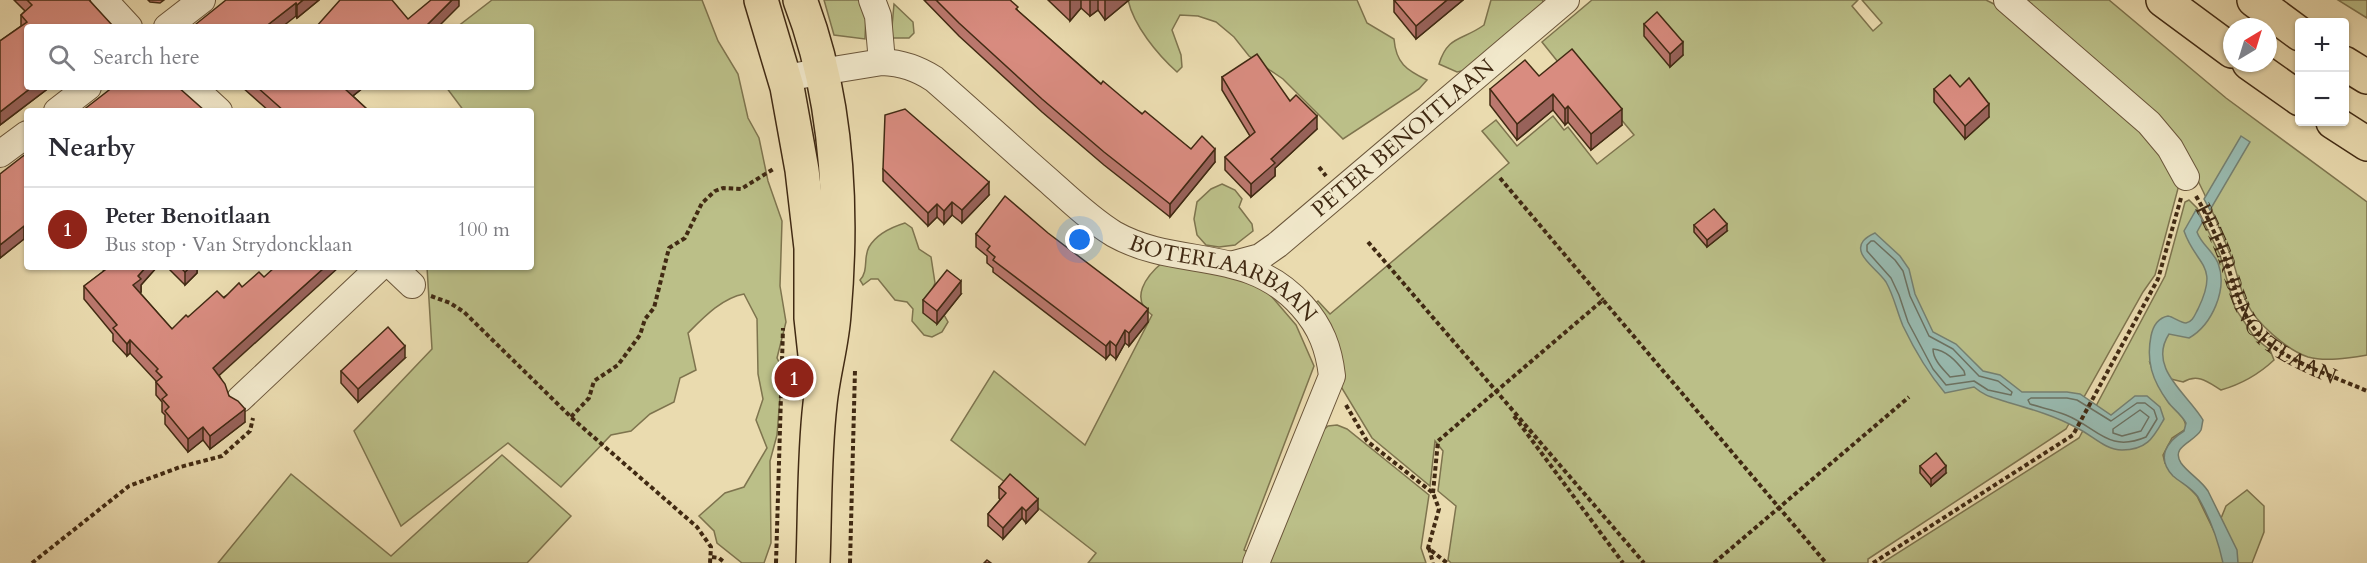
<!DOCTYPE html>
<html lang="en">
<head>
<meta charset="utf-8">
<style>
	body { margin:0; font-family:Cardo,serif; background:#f2f2f3; color:#2b2b33 }
	.controls { position:absolute; right:18px; top:18px; display:grid; overflow:hidden; border-radius:6px; box-shadow:0 2px 4px #0004 }
	.controls button { width:54px; height:54px; display:grid; place-items:center; padding:0; border:0; border-bottom:2px solid #e1e1e2; background:#fff; color:#2b2b33; font:30px sans-serif }
	.compass { position:absolute; left:2223px; top:18px; width:54px; height:54px; border-radius:50%; background:#fff; box-shadow:0 2px 4px #0004; rotate:38deg }
	.you { position:absolute; left:1080px; top:240px; width:21px; height:21px; margin:-15px; border:4px solid #fff; border-radius:50%; background:#1a73e8; box-shadow:0 0 0 9px #1a73e833 }
	.badge { display:grid; place-items:center; width:39px; height:39px; border-radius:50%; background:#8f2418; color:#fff; font-size:20px; font-weight:700 }
	.pin { position:absolute; translate:-50% -50%; border:3px solid #fff; box-shadow:0 2px 6px #0006 }
	.list { margin:0; padding:0; list-style:none }
	h2 { display:flex; justify-content:space-between; align-items:center; height:78px; margin:0; padding:0 24px; font-size:26px }
	h2 small { font-size:20px; font-weight:400; color:#7c7c81 }
	.list li { display:grid; grid-template-columns:39px 1fr auto; gap:18px; align-items:center; box-sizing:border-box; height:84px; padding:0 24px; border-top:2px solid #e1e1e2 }
	.list b { display:block; font-size:22px; white-space:nowrap }
	.list p { margin:0; font-size:20px; white-space:nowrap; color:#7c7c81 }
	.list em { font-size:20px; font-style:normal; color:#7c7c81 }
	.icon { flex:none; width:33px; height:33px; fill:none; stroke:currentColor; stroke-width:2; stroke-linecap:round; stroke-linejoin:round }
	.map { position:relative; flex:none; width:2367px; height:563px; overflow:hidden }
	.search { position:absolute; background:#fff; box-shadow:0 2px 4px #0004; left:24px; top:24px; width:510px; height:66px; display:flex; align-items:center; gap:15px; box-sizing:border-box; padding:0 21px; border-radius:6px; color:#7c7c81; font-size:22px }
	.panel { position:absolute; background:#fff; box-shadow:0 2px 4px #0004; left:24px; top:108px; width:510px; height:162px; border-radius:6px }
	.map>svg:first-child { display:block }
	.green { fill:#bbbf88; stroke:#7e744e; stroke-width:1.5 }
	.water { fill:#98bab0; stroke:#758071; stroke-width:1.5 }
	.lines { fill:none; stroke-linecap:round; stroke-linejoin:round }
	.shore { stroke:#6c7262; stroke-width:1.5 }
	.minor-casing { stroke:#6b563a; stroke-width:28 }
	.major-casing { stroke:#412a13; stroke-width:36 }
	.highway-casing { stroke:#412a13; stroke-width:36 }
	.path { stroke:#412a13; stroke-width:4; stroke-dasharray:4.5 3; stroke-linecap:butt }
	.minor { stroke:#f1e8cb; stroke-width:26 }
	.major { stroke:#eadbaf; stroke-width:33 }
	.highway { stroke:#eadbaf; stroke-width:33 }
	.wall { fill:#bb786e; stroke:#412a13; stroke-width:1.5 }
	.shaded-wall { fill:#98625a; stroke:#412a13; stroke-width:1.5 }
	.building { fill:#d98c80; stroke:#412a13; stroke-width:1.5 }
	.labels { text-anchor:middle; dominant-baseline:central; stroke-width:4.5; stroke-linejoin:round; paint-order:stroke }
	.street-label { font-size:22px; fill:#412a13; stroke:#f1e8cb }
</style>
</head>
<body>
<div class="map">
<svg width="2367" height="563" viewBox="0 0 2367 563">
	<rect width="100%" height="100%" fill="#eadbaf"/>
	<filter id="stains"><feTurbulence type="fractalNoise" baseFrequency=".00333" numOctaves="4"/><feColorMatrix values="0 0 0 0 .2 0 0 0 0 .09 0 0 0 0 .02 0 0 0 .5 -.17"/></filter>
	<radialGradient id="worn" r=".72"><stop offset=".6" stop-color="#630" stop-opacity="0"/><stop offset="1" stop-color="#630" stop-opacity=".3"/></radialGradient>
	<!-- green -->
	<g class="green">
		<path d="M 492,0 L 702,0 L 718,41 L 738,74 L 748,118 L 759,138 L 768,181 L 782,221 L 780,286 L 786,322 L 777,358 L 785,374 L 780,397 L 777,435 L 770,461 L 771,543 L 764,563 L 742,563 L 717,543 L 714,531 L 699,516 L 725,493 L 744,487 L 767,448 L 756,420 L 763,399 L 758,374 L 757,319 L 744,294 C 722,298 704,317 688,333 L 696,370 L 680,378 L 674,402 L 650,414 L 631,431 L 611,435 L 561,487 L 508,443 L 401,526 L 354,431 L 432,349 L 427,267 L 531,267 L 531,111 L 464,111 L 446,87 L 531,87 L 531,27 L 457,27 Z"/>
		<path d="M 824,0 L 860,0 L 866,14 L 865,39 L 834,35 Z"/>
		<path d="M 1128,0 L 1357,0 L 1367,23 L 1394,39 C 1396,63 1406,70 1427,80 L 1419,89 L 1343,139 L 1283,79 L 1249,56 L 1234,37 L 1216,22 L 1198,16 L 1180,15 L 1172,30 L 1181,55 L 1182,67 L 1177,72 C 1157,54 1134,26 1128,0 Z"/>
		<path d="M 1491,0 L 1543,0 L 1542,8 L 1471,69 L 1457,72 L 1439,64 C 1448,35 1462,41 1484,25 Z"/>
		<path d="M 1592,0 L 1858,0 L 1852,6 L 1873,31 L 1882,23 L 1862,0 L 1986,0 L 1994,4 L 2035,41 L 2115,99 L 2180,181 L 2155,275 L 2143,292 L 2066,429 L 1868,559 L 1868,563 L 1451,563 L 1448,560 L 1456,506 L 1438,491 L 1443,451 L 1435,441 L 1430,486 L 1372,438 L 1340,385 L 1311,307 L 1318,301 L 1330,314 L 1509,163 L 1482,131 L 1496,120 L 1517,146 L 1553,116 L 1564,130 L 1568,127 L 1597,164 L 1634,135 L 1572,60 L 1562,67 L 1542,42 Z"/>
		<path d="M 2025,0 L 2109,0 L 2226,98 L 2367,202 L 2367,355 C 2349,358 2326,362 2308,357 C 2287,350 2256,323 2247,303 C 2239,288 2237,271 2231,256 C 2217,222 2203,188 2185,156 Z"/>
		<path d="M 2338,0 L 2367,0 L 2367,18 Z"/>
		<path d="M 894,4 L 913,22 L 914,33 L 909,38 L 891,38 Z"/>
		<path d="M 1222,184 L 1235,190 L 1242,199 L 1239,207 L 1252,224 L 1253,231 L 1235,245 L 1219,247 L 1206,245 L 1197,235 L 1194,219 L 1197,202 L 1211,189 Z"/>
		<path d="M 2189,200 L 2197,208 L 2220,255 L 2235,308 L 2255,338 L 2270,350 L 2274,360 C 2258,375 2242,384 2221,390 C 2208,382 2198,373 2183,382 L 2167,378 L 2150,363 C 2154,376 2160,389 2167,400 C 2174,410 2186,415 2186,429 L 2172,438 L 2163,455 L 2165,463 L 2197,496 L 2215,533 L 2226,506 L 2247,490 L 2264,506 L 2264,532 L 2252,563 L 1882,563 L 2079,438 L 2165,276 L 2185,202 Z"/>
		<path d="M 905,223 L 912,228 L 919,249 L 931,257 L 935,283 L 931,292 L 948,322 L 942,332 L 932,337 L 924,335 L 912,321 L 913,309 L 907,302 L 895,300 L 878,279 L 871,279 L 863,285 L 860,280 C 869,271 863,257 869,247 C 876,235 892,227 905,223 Z"/>
		<path d="M 1163,262 L 1189,269 L 1260,283 L 1296,325 L 1314,366 L 1244,550 L 1251,554 L 1248,563 L 1088,563 L 1096,553 L 951,440 L 994,371 L 1085,445 L 1152,315 C 1129,299 1146,276 1163,262 Z"/>
		<path d="M 1337,425 L 1347,429 L 1429,495 L 1421,548 L 1426,563 L 1264,563 L 1320,433 L 1328,426 Z"/>
		<path d="M 502,455 L 571,516 L 527,563 L 218,563 L 291,474 L 391,556 Z"/>
	</g>
	<!-- water -->
	<g class="water">
		<path d="M 2241,136 L 2250,142 L 2210,210 L 2204,199 Z"/>
		<path d="M 2196,210 L 2203,221 L 2197,232 C 2201,244 2213,251 2218,263 C 2228,289 2212,325 2189,338 L 2169,334 C 2147,368 2188,394 2203,420 C 2202,424 2202,427 2201,430 C 2195,442 2170,446 2181,463 C 2188,473 2201,480 2208,491 L 2237,550 L 2238,563 L 2223,563 C 2218,540 2210,518 2198,497 C 2192,488 2181,483 2173,476 C 2156,458 2166,442 2184,431 L 2186,423 C 2181,414 2173,409 2168,402 C 2152,380 2146,361 2151,336 C 2153,326 2158,318 2168,316 C 2174,317 2180,323 2186,323 C 2193,322 2195,314 2198,309 C 2220,264 2196,266 2184,231 Z"/>
		<path d="M 1875,233 L 1900,256 L 1909,269 L 1915,294 L 1933,332 L 1956,344 L 1983,371 L 2000,375 L 2022,392 L 2067,392 L 2080,394 L 2111,415 L 2135,396 L 2147,396 L 2160,407 L 2164,419 C 2153,438 2147,450 2122,450 C 2105,450 2092,435 2077,428 C 2056,416 2031,409 2007,402 C 1993,397 1986,397 1974,387 L 1945,393 C 1928,373 1915,351 1903,326 C 1897,312 1894,296 1886,282 C 1880,273 1866,263 1862,254 C 1857,243 1866,237 1875,233 Z"/>
	</g>
	<g class="lines">
		<!-- shore -->
		<g class="shore">
			<path d="M 1871,241 L 1874,241 L 1895,260 L 1903,271 L 1910,296 L 1929,336 L 1953,349 L 1979,376 L 1998,381 L 2012,392 L 2011,395 L 1988,390 L 1974,381 L 1946,385 L 1933,369 L 1908,322 L 1899,295 L 1891,278 L 1867,251 L 1867,245 Z"/>
			<path d="M 1933,349 C 1946,350 1956,361 1964,371 L 1965,375 L 1950,377 C 1943,369 1933,360 1933,349 Z"/>
			<path d="M 2031,398 L 2067,398 L 2077,400 L 2111,421 L 2137,403 L 2145,403 L 2154,410 L 2157,419 L 2146,437 C 2108,453 2098,428 2066,415 C 2054,410 2042,408 2030,404 L 2028,400 Z"/>
			<path d="M 2140,410 L 2149,417 L 2141,431 L 2122,436 L 2113,433 L 2113,429 Z"/>
		</g>
		<!-- minor casing -->
		<g class="minor-casing">
			<g id="minor">
				<path d="M 104,0 L 129,27"/>
				<path d="M 872,0 L 878,16 L 882,62"/>
				<path d="M 2007,0 L 2149,123 L 2170,148 L 2186,177"/>
				<path d="M 167,27 L 202,0"/>
				<path id="s2" d="M 784,78 L 882,62 C 902,63 917,68 934,79 C 973,113 1011,148 1050,182 C 1070,200 1091,220 1114,234 C 1178,270 1248,245 1302,306 C 1321,327 1329,349 1332,376 L 1256,563"/>
				<path d="M 193,87 L 219,111"/>
				<path d="M 57,111 L 88,87"/>
				<path d="M 0,154 L 27,134"/>
				<path id="s3" d="M 1234,264 L 1260,257 L 1277,245 L 1566,0"/>
				<path d="M 393,267 L 412,285"/>
				<path d="M 240,399 L 380,267"/>
			</g>
		</g>
		<!-- major casing -->
		<g class="major-casing">
			<g id="major">
				<path d="M 761,0 L 787,87 L 802,170 L 811,248 L 811,318 L 815,355"/>
				<path d="M 800,0 C 838,98 843,210 834,314 C 832,344 823,374 820,404 C 814,456 815,510 813,563"/>
			</g>
		</g>
		<!-- highway casing -->
		<g class="highway-casing">
			<g id="highway">
				<path d="M 2163,0 L 2232,51"/>
				<path d="M 2254,0 L 2300,34"/>
				<path d="M 2249,63 L 2300,99"/>
				<path d="M 2344,63 L 2367,77"/>
				<path d="M 2333,122 L 2367,144"/>
			</g>
		</g>
		<!-- path -->
		<g class="path">
			<path d="M 1319,167 L 1326,176"/>
			<path d="M 1500,178 L 1603,300"/>
			<path id="s1" d="M 2196,196 C 2206,213 2214,232 2222,250 C 2235,283 2240,324 2272,346 C 2300,366 2335,377 2367,391"/>
			<path d="M 1368,242 L 1644,563"/>
			<path d="M 431,296 L 450,303 L 464,312 L 574,420 L 697,527 L 711,547 L 710,563"/>
			<path d="M 1346,405 L 1367,441 L 1433,493 L 1439,509 L 1428,548 L 1447,563"/>
			<path d="M 1514,416 L 1623,563"/>
			<path d="M 571,417 L 589,398 L 594,381 L 618,365 L 640,335 L 645,319 L 654,308 L 669,248 L 685,238 L 702,203 L 715,191 L 723,188 L 741,189 L 775,168"/>
			<path d="M 1433,493 L 1438,441 L 1603,300 L 1826,563"/>
			<path d="M 1429,548 L 1433,563"/>
			<path d="M 712,557 L 719,558 L 725,563"/>
			<path d="M 32,563 L 129,486 L 180,467 L 222,456 L 250,431 L 253,418"/>
			<path d="M 776,563 L 783,328"/>
			<path d="M 850,563 L 855,370"/>
			<path d="M 1714,563 L 1909,397"/>
			<path d="M 1873,563 L 2073,435 L 2158,279 L 2181,198"/>
		</g>
		<!-- minor -->
		<use href="#minor" class="minor"/>
		<!-- major -->
		<use href="#major" class="major"/>
		<!-- highway -->
		<use href="#highway" class="highway"/>
	</g>
	<!-- wall -->
	<g class="wall">
		<path d="M 14,0 L 89,0 L 113,27 L 27,87 L 50,87 L 0,125 L 0,41 L 21,26 L 21,15 L 25,11 Z"/>
		<path d="M 148,0 L 164,0 L 160,3 L 150,2 Z"/>
		<path d="M 226,0 L 319,0 L 297,18 L 296,16 Z"/>
		<path d="M 924,0 L 1010,0 L 1018,11 L 1101,84 L 1191,149 L 1215,162 L 1170,217 L 1104,165 L 1042,112 L 959,36 Z"/>
		<path d="M 1048,0 L 1129,0 L 1105,20 L 1098,10 L 1090,16 L 1081,8 L 1070,21 Z"/>
		<path d="M 1394,0 L 1463,0 L 1416,39 L 1394,12 Z"/>
		<path d="M 1644,24 L 1683,55 L 1670,67 L 1644,36 Z"/>
		<path d="M 1539,76 L 1622,125 L 1591,150 L 1568,122 L 1565,125 L 1553,110 L 1517,140 L 1490,105 L 1490,89 Z"/>
		<path d="M 1222,77 L 1290,101 L 1317,129 L 1275,168 L 1275,176 L 1251,197 L 1225,170 L 1225,157 L 1250,136 L 1222,90 Z"/>
		<path d="M 242,87 L 364,87 L 353,96 L 369,111 L 269,111 Z"/>
		<path d="M 1960,87 L 1989,117 L 1965,139 L 1934,102 L 1934,89 Z"/>
		<path d="M 27,153 L 27,241 L 26,242 L 24,239 L 0,258 Z"/>
		<path d="M 883,169 L 989,195 L 962,223 L 952,215 L 944,224 L 937,217 L 928,226 L 883,181 Z"/>
		<path d="M 1694,225 L 1727,231 L 1707,247 L 1694,232 Z"/>
		<path d="M 976,234 L 1148,322 L 1129,346 L 1125,343 L 1116,359 L 1110,354 L 1106,359 L 993,272 L 993,268 L 987,263 L 987,256 L 976,247 Z"/>
		<path d="M 101,267 L 157,267 L 141,285 L 141,292 L 140,293 L 172,329 L 188,317 L 242,287 L 264,277 L 219,375 L 229,396 L 245,422 L 210,449 L 203,440 L 188,452 L 165,424 L 165,415 L 162,412 L 162,402 L 156,395 L 156,381 L 130,353 L 127,356 L 113,341 L 113,334 L 84,299 L 84,286 L 104,271 Z"/>
		<path d="M 167,267 L 197,267 L 197,273 L 185,285 Z"/>
		<path d="M 961,294 L 937,324 L 923,313 L 923,300 Z"/>
		<path d="M 405,358 L 358,402 L 341,383 L 341,371 Z"/>
		<path d="M 1920,466 L 1946,473 L 1931,486 L 1920,473 Z"/>
		<path d="M 999,487 L 1038,510 L 1026,523 L 1022,518 L 1003,539 L 988,526 L 988,514 L 1000,500 L 999,498 Z"/>
	</g>
	<!-- shaded-wall -->
	<g class="shaded-wall">
		<path d="M 303,0 L 319,0 L 297,18 L 297,5 Z"/>
		<path d="M 452,0 L 459,0 L 459,6 L 438,27 L 425,27 Z"/>
		<path d="M 1070,0 L 1081,0 L 1081,8 L 1070,21 Z"/>
		<path d="M 1090,0 L 1098,0 L 1098,10 L 1090,16 Z"/>
		<path d="M 1105,0 L 1129,0 L 1105,20 Z"/>
		<path d="M 1447,0 L 1463,0 L 1416,39 L 1416,26 Z"/>
		<path d="M 296,3 L 296,16 L 282,27 L 265,27 Z"/>
		<path d="M 1683,42 L 1683,55 L 1670,67 L 1670,54 Z"/>
		<path d="M 32,87 L 50,87 L 0,125 L 0,112 Z"/>
		<path d="M 347,87 L 364,87 L 345,102 L 345,89 Z"/>
		<path d="M 1553,94 L 1553,110 L 1517,140 L 1517,124 Z"/>
		<path d="M 1989,104 L 1989,117 L 1965,139 L 1965,126 Z"/>
		<path d="M 1568,106 L 1568,122 L 1565,125 L 1565,109 Z"/>
		<path d="M 1622,109 L 1622,125 L 1591,150 L 1591,134 Z"/>
		<path d="M 1317,116 L 1317,129 L 1275,168 L 1275,176 L 1251,197 L 1251,184 L 1271,159 Z"/>
		<path d="M 1215,149 L 1215,162 L 1170,217 L 1170,204 Z"/>
		<path d="M 989,182 L 989,195 L 962,223 L 962,210 Z"/>
		<path d="M 952,202 L 952,215 L 944,224 L 944,211 Z"/>
		<path d="M 937,204 L 937,217 L 928,226 L 928,213 Z"/>
		<path d="M 1727,224 L 1727,231 L 1707,247 L 1707,240 Z"/>
		<path d="M 24,226 L 24,239 L 0,258 L 0,245 Z"/>
		<path d="M 27,228 L 27,241 L 26,242 L 26,229 Z"/>
		<path d="M 146,267 L 157,267 L 141,285 L 141,292 L 133,298 L 133,285 L 138,276 Z"/>
		<path d="M 190,267 L 197,267 L 197,273 L 185,285 L 185,272 Z"/>
		<path d="M 325,267 L 339,267 L 213,381 L 213,368 Z"/>
		<path d="M 961,281 L 961,294 L 937,324 L 937,311 Z"/>
		<path d="M 1148,309 L 1148,322 L 1129,346 L 1129,333 Z"/>
		<path d="M 1125,330 L 1125,343 L 1116,359 L 1116,346 Z"/>
		<path d="M 130,340 L 130,353 L 127,356 L 127,344 Z"/>
		<path d="M 1110,341 L 1110,354 L 1106,359 L 1106,346 Z"/>
		<path d="M 405,346 L 405,358 L 358,402 L 358,389 Z"/>
		<path d="M 245,409 L 245,422 L 210,449 L 210,436 Z"/>
		<path d="M 203,427 L 203,440 L 188,452 L 188,439 Z"/>
		<path d="M 1946,466 L 1946,473 L 1931,486 L 1931,479 Z"/>
		<path d="M 1038,499 L 1038,510 L 1026,523 L 1026,511 Z"/>
		<path d="M 1022,507 L 1022,518 L 1003,539 L 1003,528 Z"/>
	</g>
	<!-- building -->
	<g class="building">
		<path d="M 27,0 L 89,0 L 113,26 L 111,27 L 27,27 L 27,87 L 32,87 L 0,112 L 0,41 L 27,22 L 21,15 L 32,5 Z"/>
		<path d="M 226,0 L 303,0 L 297,5 L 296,3 L 265,27 L 196,27 L 196,24 Z"/>
		<path d="M 340,0 L 392,0 L 408,19 L 431,0 L 452,0 L 425,27 L 316,27 Z"/>
		<path d="M 936,0 L 1010,0 L 1018,7 L 1016,9 L 1101,84 L 1103,81 L 1142,114 L 1145,111 L 1191,149 L 1202,136 L 1215,149 L 1170,204 L 1104,152 L 1042,99 L 959,23 Z"/>
		<path d="M 1394,0 L 1447,0 L 1416,26 Z"/>
		<path d="M 1657,12 L 1683,42 L 1670,54 L 1644,24 Z"/>
		<path d="M 1572,49 L 1622,109 L 1591,134 L 1568,106 L 1565,109 L 1553,94 L 1517,124 L 1490,89 L 1525,60 L 1539,76 Z"/>
		<path d="M 1257,54 L 1290,101 L 1296,95 L 1317,116 L 1271,159 L 1275,163 L 1251,184 L 1225,157 L 1255,132 L 1222,77 Z"/>
		<path d="M 1950,75 L 1960,87 L 1969,78 L 1989,104 L 1965,126 L 1934,89 Z"/>
		<path d="M 113,87 L 178,87 L 205,111 L 82,111 Z"/>
		<path d="M 257,87 L 347,87 L 345,89 L 369,111 L 284,111 Z"/>
		<path d="M 905,109 L 989,182 L 962,210 L 952,202 L 944,211 L 937,204 L 928,213 L 883,169 L 885,115 Z"/>
		<path d="M 27,153 L 27,228 L 26,229 L 24,226 L 0,245 L 0,174 Z"/>
		<path d="M 1005,196 L 1048,233 L 1148,309 L 1129,333 L 1125,330 L 1116,346 L 1110,341 L 1106,346 L 993,260 L 995,257 L 987,250 L 990,246 L 976,234 Z"/>
		<path d="M 1714,209 L 1727,224 L 1707,240 L 1694,225 Z"/>
		<path d="M 109,267 L 146,267 L 138,276 L 141,279 L 133,285 L 172,329 L 186,315 L 188,317 L 217,291 L 224,298 L 239,283 L 242,287 L 259,272 L 264,277 L 275,267 L 325,267 L 213,368 L 225,384 L 229,396 L 238,401 L 245,409 L 210,436 L 203,427 L 188,439 L 165,411 L 169,407 L 162,399 L 167,395 L 156,382 L 162,377 L 156,371 L 158,369 L 130,340 L 127,344 L 113,328 L 117,325 L 84,286 Z"/>
		<path d="M 180,267 L 190,267 L 185,272 Z"/>
		<path d="M 947,270 L 961,281 L 937,311 L 923,300 Z"/>
		<path d="M 388,327 L 405,346 L 358,389 L 341,371 Z"/>
		<path d="M 1936,453 L 1946,466 L 1931,479 L 1920,466 Z"/>
		<path d="M 1010,474 L 1038,499 L 1026,511 L 1022,507 L 1003,528 L 988,514 L 1006,493 L 999,487 Z"/>
		<path d="M 987,560 L 991,563 L 984,563 Z"/>
	</g>
	<g class="labels">
		<!-- street labels -->
		<g class="street-label">
			<text stroke="none"><textPath href="#s3" startOffset="213">PETER BENOITLAAN</textPath></text>
			<text stroke="none"><textPath href="#s2" startOffset="512">BOTERLAARBAAN</textPath></text>
			<text stroke="none"><textPath href="#s1" startOffset="126">PETER BENOITLAAN</textPath></text>
		</g>
	</g>
	<rect width="100%" height="100%" filter="url(#stains)"/>
	<rect width="100%" height="100%" fill="url(#worn)"/>
</svg>
<div class="controls">
<button>+</button>
<button>−</button>
</div>
<svg class="compass" viewBox="-18 -18 36 36"><path d="M0-13l5 13h-10z" fill="#e53935"/><path d="M0 13l5-13h-10z" fill="#7c7c81"/></svg>
<div class="you"></div>
<div class="pin badge" style="left:794px;top:378px">1</div>
<div class="search"><svg class="icon" aria-label="search" viewBox="0 0 24 24"><circle cx="10" cy="10" r="6"/><path d="M15 15l6 6"/></svg>Search here</div>
<section class="panel">
<h2>Nearby<small></small></h2>
<ul class="list">
<li><span class="badge">1</span><div><b>Peter Benoitlaan</b><p>Bus stop · Van Strydoncklaan</p></div><em>100 m</em></li>
</ul>
</section>
</div>
</body>
</html>
